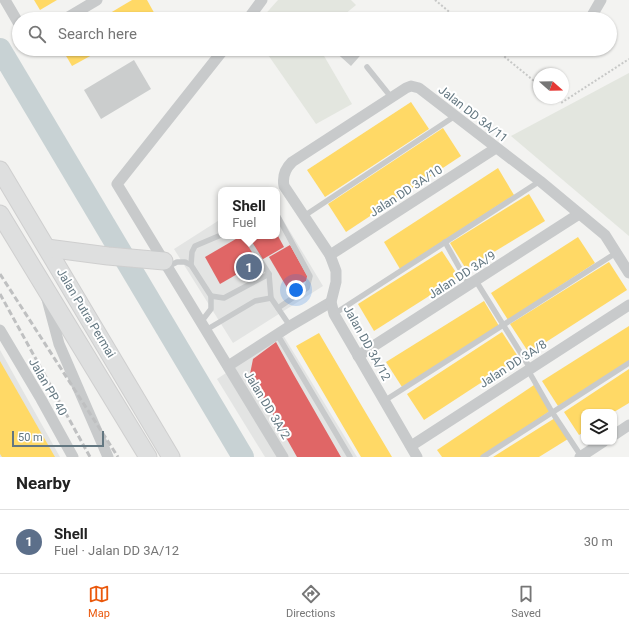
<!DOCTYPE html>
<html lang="en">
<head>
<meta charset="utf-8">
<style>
	body { margin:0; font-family:Roboto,sans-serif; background:#f6f6f6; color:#222 }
	.controls { position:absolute; right:12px; bottom:12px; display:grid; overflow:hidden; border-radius:8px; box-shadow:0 1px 3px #0004 }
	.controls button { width:36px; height:36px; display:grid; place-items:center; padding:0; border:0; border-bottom:1px solid #e0e0e0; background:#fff; color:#222; font:20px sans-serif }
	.compass { position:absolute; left:533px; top:68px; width:36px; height:36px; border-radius:50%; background:#fff; box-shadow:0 1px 3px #0004; rotate:110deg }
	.scale { position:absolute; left:12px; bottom:10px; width:92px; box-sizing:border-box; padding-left:4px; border:2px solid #637781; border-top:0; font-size:11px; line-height:14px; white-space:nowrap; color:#637781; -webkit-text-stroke:3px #fff; paint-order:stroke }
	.you { position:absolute; left:296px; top:290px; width:14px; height:14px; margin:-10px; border:3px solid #fff; border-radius:50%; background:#1a73e8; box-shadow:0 0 0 6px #1a73e833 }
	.badge { display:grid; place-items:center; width:26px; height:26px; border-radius:50%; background:#ea580c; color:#fff; font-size:13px; font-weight:700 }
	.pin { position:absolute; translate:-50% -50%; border:2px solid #fff; box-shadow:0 1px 4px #0006 }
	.popup { position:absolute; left:218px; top:187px; width:62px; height:52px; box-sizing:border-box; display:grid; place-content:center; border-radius:8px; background:#fff; filter:drop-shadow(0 1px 3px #0005); font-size:13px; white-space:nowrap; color:#767676 }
	.popup b { font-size:15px; color:#222 }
	.popup::after { content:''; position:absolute; left:50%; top:100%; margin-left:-8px; border:8px solid transparent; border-top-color:#fff }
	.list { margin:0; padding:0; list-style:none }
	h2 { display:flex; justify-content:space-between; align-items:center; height:52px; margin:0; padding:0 16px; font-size:17px }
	h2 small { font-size:13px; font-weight:400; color:#767676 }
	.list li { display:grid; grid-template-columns:26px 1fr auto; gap:12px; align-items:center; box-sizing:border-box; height:64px; padding:0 16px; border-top:1px solid #e0e0e0 }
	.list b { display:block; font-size:15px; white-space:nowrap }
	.list p { margin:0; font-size:13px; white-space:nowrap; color:#767676 }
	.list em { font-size:13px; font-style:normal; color:#767676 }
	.icon { flex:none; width:22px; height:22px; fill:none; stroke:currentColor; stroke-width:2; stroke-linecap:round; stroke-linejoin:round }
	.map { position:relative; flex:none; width:629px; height:457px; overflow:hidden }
	.search { position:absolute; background:#fff; box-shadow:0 1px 3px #0004; left:12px; right:12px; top:12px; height:44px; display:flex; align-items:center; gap:10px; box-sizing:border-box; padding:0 14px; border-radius:22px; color:#767676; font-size:15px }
	.sheet { height:116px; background:#fff }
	nav { display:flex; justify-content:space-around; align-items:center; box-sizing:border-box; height:56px; border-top:1px solid #e0e0e0; background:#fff; font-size:11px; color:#767676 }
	nav a { display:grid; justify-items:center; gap:2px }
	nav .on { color:#ea580c }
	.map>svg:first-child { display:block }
	.built { fill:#e3e4e3 }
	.green { fill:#e3e6df }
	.homes { fill:#ffd966 }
	.shops { fill:#e06666 }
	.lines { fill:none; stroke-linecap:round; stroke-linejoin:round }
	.river { stroke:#c8d2d4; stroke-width:22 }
	.building { fill:#cbcdcd }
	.primary-casing { stroke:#cfcfcf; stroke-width:19 }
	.path { stroke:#c7c8c7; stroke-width:2; stroke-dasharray:2 2; stroke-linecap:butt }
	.lane { stroke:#c8cacb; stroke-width:5.5 }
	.street { stroke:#c8cacb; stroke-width:11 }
	.primary { stroke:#dedfdf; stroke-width:17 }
	.rail { stroke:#bfc0c1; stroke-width:3; stroke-dasharray:6 3; stroke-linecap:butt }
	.labels { text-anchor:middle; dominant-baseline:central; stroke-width:4; stroke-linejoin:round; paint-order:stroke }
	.street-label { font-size:12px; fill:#637781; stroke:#fff }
</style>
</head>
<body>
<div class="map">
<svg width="629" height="457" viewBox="0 0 629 457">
	<rect width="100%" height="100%" fill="#f3f3f1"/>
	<!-- built -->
	<g class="built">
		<path d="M 277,210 L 323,286 L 233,343 L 174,249 L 221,219 L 221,236 L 277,236 Z"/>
		<path d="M 283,335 L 357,457 L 265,457 L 217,379 Z"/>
		<path d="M 0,350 L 60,457 L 0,457 Z"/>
	</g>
	<!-- green -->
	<g class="green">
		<path d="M 278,0 L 351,0 L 356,5 L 339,19 L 261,19 Z"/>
		<path d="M 264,49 L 320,49 L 352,104 L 316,124 Z"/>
		<path d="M 629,73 L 629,236 L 511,136 Z"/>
	</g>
	<!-- homes -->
	<g class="homes">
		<path d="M 34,0 L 57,0 L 40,10 Z"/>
		<path d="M 132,0 L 147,0 L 157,18 L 155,19 L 100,19 Z"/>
		<path d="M 62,49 L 103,49 L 72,66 Z"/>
		<path d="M 411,102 L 429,129 L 325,197 L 307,170 Z"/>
		<path d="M 443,128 L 461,156 L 346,232 L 328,204 Z"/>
		<path d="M 498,168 L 514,195 L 400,269 L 384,242 Z"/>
		<path d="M 529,194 L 545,221 L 466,269 L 450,243 Z"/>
		<path d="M 578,237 L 595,263 L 508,320 L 491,293 Z"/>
		<path d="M 442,251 L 459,277 L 374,331 L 358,304 Z"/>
		<path d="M 609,262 L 627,290 L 529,353 L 510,324 Z"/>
		<path d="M 484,301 L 499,326 L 402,387 L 386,362 Z"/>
		<path d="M 629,326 L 629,362 L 558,406 L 542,381 Z"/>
		<path d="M 502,332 L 519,358 L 424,420 L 407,394 Z"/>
		<path d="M 319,333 L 360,403 L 392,457 L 361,457 L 296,346 Z"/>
		<path d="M 0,361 L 55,457 L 2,457 L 0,454 Z"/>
		<path d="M 629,369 L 629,403 L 614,412 L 584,412 L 584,432 L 579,435 L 564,412 Z"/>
		<path d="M 534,385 L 550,411 L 481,457 L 442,457 L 437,450 Z"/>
		<path d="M 555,418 L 568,439 L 539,457 L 493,457 Z"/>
	</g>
	<!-- shops -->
	<g class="shops">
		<path d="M 241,236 L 278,236 L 284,247 L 220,284 L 205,257 Z"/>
		<path d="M 290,245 L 309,279 L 289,291 L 269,257 Z"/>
		<path d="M 276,342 L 294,375 L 341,457 L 297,457 L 250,374 L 253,359 Z"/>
	</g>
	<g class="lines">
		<!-- river -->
		<path class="river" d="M 0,49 L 243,457"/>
	</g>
	<!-- building -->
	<g class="building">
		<path d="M 332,49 L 366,49 L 351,66 Z"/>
		<path d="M 134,60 L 151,89 L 101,119 L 84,90 Z"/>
	</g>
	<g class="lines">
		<!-- primary casing -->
		<g class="primary-casing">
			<g id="primary">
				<path d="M 0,170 L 171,457"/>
				<path d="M 0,214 L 148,457"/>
				<path d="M 47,248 L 108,256 L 164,261"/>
			</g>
		</g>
		<!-- path -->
		<g class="path">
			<path d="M 435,0 L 458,19"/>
			<path d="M 495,49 L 539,85"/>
			<path d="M 555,98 L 561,103 L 629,59"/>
		</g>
		<!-- lane -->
		<g class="lane">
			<path d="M 367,67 L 391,97"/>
			<path d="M 277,215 L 310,276 L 307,288 L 278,308"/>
			<path d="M 304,216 L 455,116"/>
			<path d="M 245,236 L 269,274 L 271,298 L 290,326"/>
			<path d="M 445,242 L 469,285"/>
			<path d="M 191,265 L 192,252 L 195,246 L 221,235"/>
			<path d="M 167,267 L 177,262 L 185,262 L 191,265 L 211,296 L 211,309 L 201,322"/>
			<path d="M 476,281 L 530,368"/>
			<path d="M 211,296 L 224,298 L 269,274"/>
			<path d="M 334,314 L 540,181"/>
			<path d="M 206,330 L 255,301 L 271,298"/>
			<path d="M 277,334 L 350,457"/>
			<path d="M 528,370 L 552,412 L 581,456"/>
			<path d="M 384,401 L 616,253"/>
			<path d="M 483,457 L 629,363"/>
		</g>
		<!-- street -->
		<g class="street">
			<path d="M 5,0 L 19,24"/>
			<path d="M 65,19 L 97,0"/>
			<path d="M 248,19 L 262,0"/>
			<path d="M 590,19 L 601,0"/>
			<path d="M 224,49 L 117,184 L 283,457"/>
			<path d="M 330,255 L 496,148"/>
			<path d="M 47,299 L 59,344 L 108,457"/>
			<path d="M 0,330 L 41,399 L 73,457"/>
			<path d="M 358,356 L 579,214"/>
			<path d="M 228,366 L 290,326 L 331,302"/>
			<path d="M 614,435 L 629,425"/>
			<path d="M 411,446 L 629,305"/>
			<path d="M 417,457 L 334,314 L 331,302 L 336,282 L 336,271 L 330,255 L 284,186 C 282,176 285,169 292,162 L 406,88 L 411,86 L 419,88 L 540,181 L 605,235 L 629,273"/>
			<path d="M 580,457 L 603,442"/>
		</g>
		<!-- primary -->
		<use href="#primary" class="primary"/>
		<!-- rail -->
		<g class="rail">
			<path d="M 0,274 L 118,457"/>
			<path d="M 0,294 L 90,457"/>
		</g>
	</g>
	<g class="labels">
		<!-- street labels -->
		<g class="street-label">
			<text transform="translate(473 114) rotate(38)">Jalan DD 3A/11</text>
			<text transform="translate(406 191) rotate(-33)">Jalan DD 3A/10</text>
			<text transform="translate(462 275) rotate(-33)">Jalan DD 3A/9</text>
			<text transform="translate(86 313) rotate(59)">Jalan Putra Permai</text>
			<text transform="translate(367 343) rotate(61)">Jalan DD 3A/12</text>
			<text transform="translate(513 364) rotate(-33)">Jalan DD 3A/8</text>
			<text transform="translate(48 387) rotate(60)">Jalan PP 40</text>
			<text transform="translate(267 405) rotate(59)">Jalan DD 3A/2</text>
		</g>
	</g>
</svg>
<div class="controls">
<button><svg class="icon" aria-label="layers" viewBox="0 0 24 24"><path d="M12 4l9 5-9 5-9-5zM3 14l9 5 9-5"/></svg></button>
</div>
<svg class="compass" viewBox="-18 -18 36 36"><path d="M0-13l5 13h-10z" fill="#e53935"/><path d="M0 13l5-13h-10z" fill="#767676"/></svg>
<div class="scale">50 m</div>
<div class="you"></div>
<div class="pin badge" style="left:249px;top:267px;background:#5c6f8a">1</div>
<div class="popup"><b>Shell</b>Fuel</div>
<div class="search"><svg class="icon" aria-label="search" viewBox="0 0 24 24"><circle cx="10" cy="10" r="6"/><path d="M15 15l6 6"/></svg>Search here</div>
</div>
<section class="sheet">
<h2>Nearby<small></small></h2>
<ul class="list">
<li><span class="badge" style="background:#5c6f8a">1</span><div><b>Shell</b><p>Fuel · Jalan DD 3A/12</p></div><em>30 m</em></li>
</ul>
</section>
<nav>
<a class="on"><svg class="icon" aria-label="map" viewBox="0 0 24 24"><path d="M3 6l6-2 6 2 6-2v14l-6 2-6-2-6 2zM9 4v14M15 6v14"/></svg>Map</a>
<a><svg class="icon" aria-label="directions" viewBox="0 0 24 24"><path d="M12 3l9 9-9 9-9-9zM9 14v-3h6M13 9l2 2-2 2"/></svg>Directions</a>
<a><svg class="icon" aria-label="saved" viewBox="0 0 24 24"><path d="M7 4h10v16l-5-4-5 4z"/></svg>Saved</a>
</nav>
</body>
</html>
